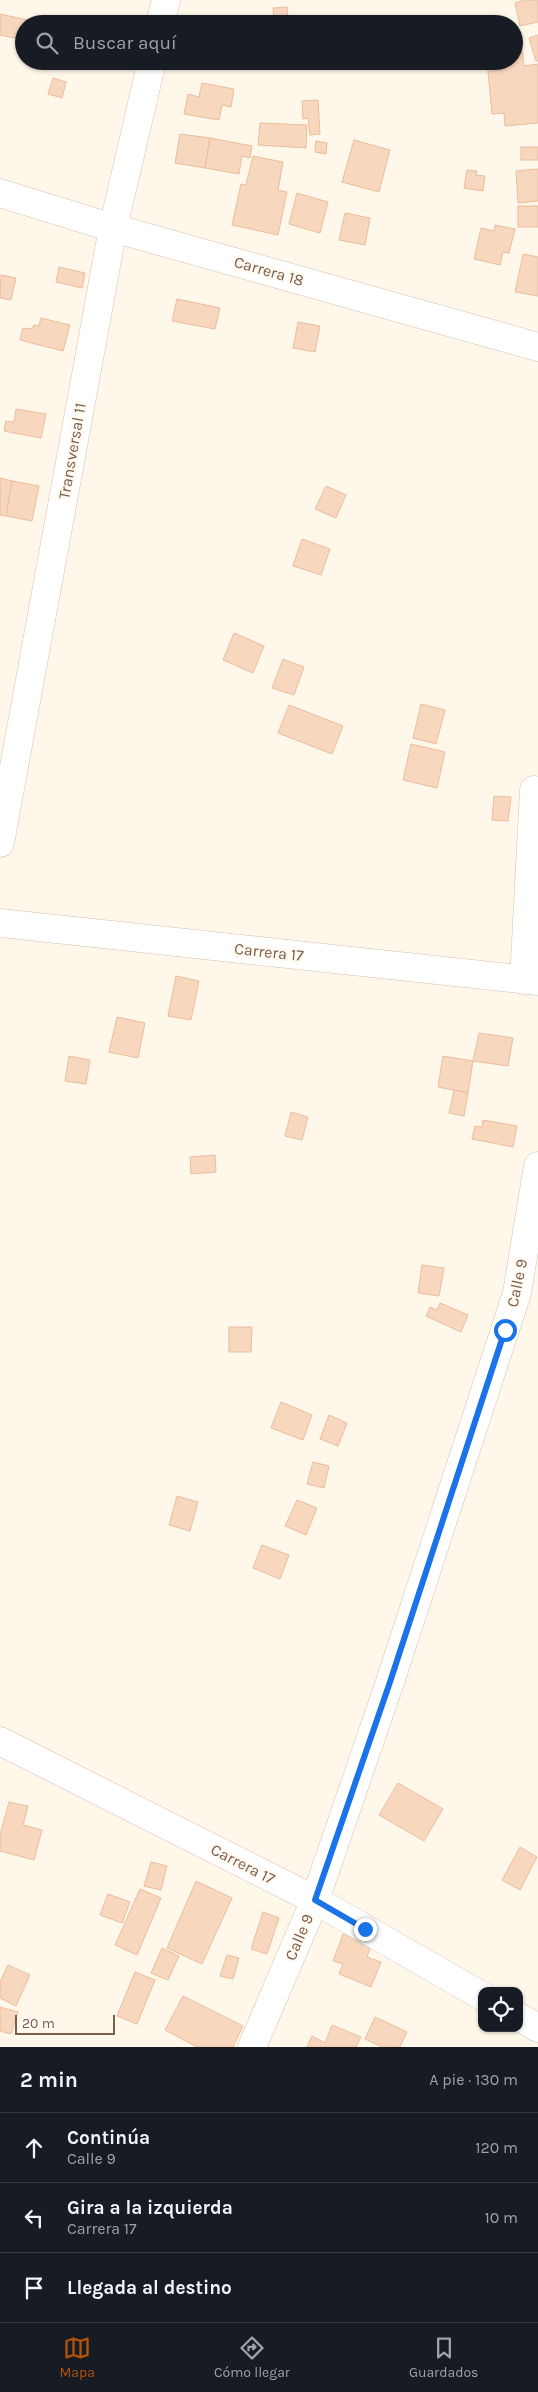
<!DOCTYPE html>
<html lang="es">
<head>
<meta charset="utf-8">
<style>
	body { margin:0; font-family:Karla,sans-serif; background:#242831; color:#f1f3f6 }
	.controls { position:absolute; right:15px; bottom:15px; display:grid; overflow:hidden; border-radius:10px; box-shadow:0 1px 4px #0004 }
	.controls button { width:45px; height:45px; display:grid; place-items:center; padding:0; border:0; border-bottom:1px solid #363941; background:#171b24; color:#f1f3f6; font:25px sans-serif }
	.scale { position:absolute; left:15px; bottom:12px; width:100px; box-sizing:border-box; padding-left:5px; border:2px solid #7d5d49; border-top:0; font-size:14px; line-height:18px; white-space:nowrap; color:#7d5d49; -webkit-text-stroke:4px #fffaf2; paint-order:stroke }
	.stop { position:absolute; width:15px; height:15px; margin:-11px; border:4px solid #1a73e8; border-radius:50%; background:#fff }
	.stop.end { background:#1a73e8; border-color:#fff; box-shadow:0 1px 5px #0008 }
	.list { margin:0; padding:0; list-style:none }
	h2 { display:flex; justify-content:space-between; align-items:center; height:65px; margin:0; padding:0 20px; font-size:21px }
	h2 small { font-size:16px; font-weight:400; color:#9ea1a6 }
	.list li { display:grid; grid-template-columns:32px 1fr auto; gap:15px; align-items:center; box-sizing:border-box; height:70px; padding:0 20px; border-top:1px solid #363941 }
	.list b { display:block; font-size:19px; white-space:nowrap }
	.list p { margin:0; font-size:16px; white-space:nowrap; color:#9ea1a6 }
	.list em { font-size:16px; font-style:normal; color:#9ea1a6 }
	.icon { flex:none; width:28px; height:28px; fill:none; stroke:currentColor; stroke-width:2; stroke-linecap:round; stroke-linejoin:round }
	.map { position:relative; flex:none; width:538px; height:2047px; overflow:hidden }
	.search { position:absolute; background:#171b24; box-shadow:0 1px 4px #0004; left:15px; right:15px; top:15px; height:55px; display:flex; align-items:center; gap:12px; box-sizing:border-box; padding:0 18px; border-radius:28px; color:#9ea1a6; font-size:19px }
	.sheet { height:275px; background:#171b24 }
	nav { display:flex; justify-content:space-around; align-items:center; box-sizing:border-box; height:70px; border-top:1px solid #363941; background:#171b24; font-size:14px; color:#9ea1a6 }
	nav a { display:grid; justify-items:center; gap:2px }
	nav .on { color:#b45309 }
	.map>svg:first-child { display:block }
	.building { fill:#f7d7be; stroke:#ecbd9d }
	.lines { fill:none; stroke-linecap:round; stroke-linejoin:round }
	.minor-casing { stroke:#d5c1b0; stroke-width:29 }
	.minor { stroke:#fff; stroke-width:28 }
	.route { stroke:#1a73e8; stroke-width:6 }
	.labels { text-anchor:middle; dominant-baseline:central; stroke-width:5; stroke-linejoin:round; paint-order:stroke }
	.street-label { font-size:16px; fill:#7d5d49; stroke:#fffaf2 }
</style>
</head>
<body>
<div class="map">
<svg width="538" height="2047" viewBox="0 0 538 2047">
	<rect width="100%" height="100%" fill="#fef7ea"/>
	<!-- building -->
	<g class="building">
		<path d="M 525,0 L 538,0 L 538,22 L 520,26 L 515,3 Z"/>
		<path d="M 287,7 L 288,24 L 274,24 L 273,8 Z"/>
		<path d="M 0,14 L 42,23 L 42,24 L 24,24 L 24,40 L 0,35 Z"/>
		<path d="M 255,19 L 255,24 L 215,24 L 215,22 Z"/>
		<path d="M 538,35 L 538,61 L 536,61 L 529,38 Z"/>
		<path d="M 522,49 L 524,66 L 538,64 L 538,123 L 505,126 L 504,113 L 492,114 L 487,61 L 514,61 L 514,50 Z"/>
		<path d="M 219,61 L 265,61 L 219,65 Z"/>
		<path d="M 53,78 L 66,82 L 62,98 L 48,94 Z"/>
		<path d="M 202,83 L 234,89 L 231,107 L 222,105 L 219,120 L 184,114 L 188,94 L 199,97 Z"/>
		<path d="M 318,100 L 320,134 L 310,135 L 308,118 L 303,119 L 302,101 Z"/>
		<path d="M 260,123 L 307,125 L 306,148 L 258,145 Z"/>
		<path d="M 180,134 L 210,138 L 205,168 L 175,163 Z"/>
		<path d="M 210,138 L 252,146 L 250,158 L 242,156 L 239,174 L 205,168 Z"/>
		<path d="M 354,140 L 390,150 L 379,192 L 342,182 Z"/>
		<path d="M 316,141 L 327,143 L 326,154 L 315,152 Z"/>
		<rect x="521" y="147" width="17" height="13"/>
		<path d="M 253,156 L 283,162 L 278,190 L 287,192 L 278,235 L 232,225 L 241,184 L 246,185 Z"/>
		<path d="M 538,169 L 538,201 L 518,203 L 516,171 Z"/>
		<path d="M 467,170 L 477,171 L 476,175 L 485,176 L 483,191 L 464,188 Z"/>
		<path d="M 297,193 L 328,202 L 320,233 L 289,224 Z"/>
		<rect x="518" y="206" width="20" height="21"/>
		<path d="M 345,213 L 370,218 L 365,245 L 339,240 Z"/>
		<path d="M 495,225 L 515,229 L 509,253 L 503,252 L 500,265 L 474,259 L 481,228 L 494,231 Z"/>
		<path d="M 523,254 L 538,257 L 538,296 L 515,292 Z"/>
		<path d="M 59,267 L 85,273 L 82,288 L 56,282 Z"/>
		<path d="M 1,275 L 16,278 L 11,300 L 0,298 Z"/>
		<path d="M 177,299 L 220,308 L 215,329 L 172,321 Z"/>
		<path d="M 41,318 L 70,325 L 63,351 L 20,340 L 23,328 L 32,329 L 34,325 L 39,326 Z"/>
		<path d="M 298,322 L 320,326 L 315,352 L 293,348 Z"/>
		<path d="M 16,409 L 46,414 L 41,438 L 4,431 L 6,421 L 14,422 Z"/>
		<path d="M 0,478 L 12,481 L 6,516 L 0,515 Z"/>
		<path d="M 12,481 L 39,486 L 32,521 L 6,516 Z"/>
		<path d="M 326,486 L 346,495 L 336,518 L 315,509 Z"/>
		<path d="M 302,539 L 330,549 L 321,575 L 293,566 Z"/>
		<path d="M 234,633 L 264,646 L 253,673 L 223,660 Z"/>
		<path d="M 283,659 L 304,667 L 294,695 L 272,688 Z"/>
		<path d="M 421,704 L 445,710 L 436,744 L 413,738 Z"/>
		<path d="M 289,705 L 343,726 L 332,754 L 278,733 Z"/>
		<path d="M 411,744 L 445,752 L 437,788 L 403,780 Z"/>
		<path d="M 494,796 L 511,797 L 508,821 L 492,820 Z"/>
		<path d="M 176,976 L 199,981 L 191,1020 L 168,1016 Z"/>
		<path d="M 117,1017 L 145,1023 L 138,1058 L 109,1052 Z"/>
		<path d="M 479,1033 L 513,1038 L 508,1066 L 473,1061 Z"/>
		<path d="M 69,1056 L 90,1060 L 86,1084 L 65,1081 Z"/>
		<path d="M 443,1056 L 473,1061 L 468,1093 L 438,1087 Z"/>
		<path d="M 454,1090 L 468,1093 L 464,1116 L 449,1113 Z"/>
		<path d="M 291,1112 L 308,1117 L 302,1140 L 285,1136 Z"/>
		<path d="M 483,1120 L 517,1126 L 513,1147 L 472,1139 L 475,1126 L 482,1127 Z"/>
		<path d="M 215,1155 L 216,1172 L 191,1174 L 190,1157 Z"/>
		<path d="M 422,1265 L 444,1268 L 439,1296 L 418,1293 Z"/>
		<path d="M 440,1303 L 468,1315 L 461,1332 L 426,1316 L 430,1307 L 437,1310 Z"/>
		<path d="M 229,1327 L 252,1327 L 251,1352 L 229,1352 Z"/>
		<path d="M 281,1402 L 312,1415 L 303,1440 L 271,1428 Z"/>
		<path d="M 329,1415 L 347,1423 L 338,1446 L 320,1439 Z"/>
		<path d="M 313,1462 L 329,1466 L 324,1488 L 307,1484 Z"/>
		<path d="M 177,1496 L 198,1502 L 190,1531 L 169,1525 Z"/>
		<path d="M 297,1500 L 317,1508 L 306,1535 L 285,1526 Z"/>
		<path d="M 262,1545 L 289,1555 L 280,1579 L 253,1568 Z"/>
		<path d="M 398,1783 L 443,1809 L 424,1841 L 379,1815 Z"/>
		<path d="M 9,1802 L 28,1806 L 23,1825 L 42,1830 L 34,1860 L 0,1851 L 0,1835 Z"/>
		<path d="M 520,1847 L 537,1857 L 520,1890 L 502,1880 Z"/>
		<path d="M 151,1862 L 167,1866 L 161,1890 L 144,1886 Z"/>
		<path d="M 196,1881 L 232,1898 L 202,1964 L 167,1948 Z"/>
		<path d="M 140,1889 L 161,1898 L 137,1955 L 115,1945 Z"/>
		<path d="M 108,1894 L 130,1902 L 122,1923 L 100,1915 Z"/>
		<path d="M 263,1912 L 279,1918 L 267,1954 L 251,1949 Z"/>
		<path d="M 343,1934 L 371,1945 L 367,1957 L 381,1962 L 371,1987 L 339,1974 L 343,1964 L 333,1961 Z"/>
		<path d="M 162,1948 L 179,1956 L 168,1980 L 151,1973 Z"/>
		<path d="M 227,1955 L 239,1958 L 233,1979 L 220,1976 Z"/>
		<path d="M 8,1965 L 30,1975 L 16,2006 L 0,1998 L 0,1982 Z"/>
		<path d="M 135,1972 L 155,1980 L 137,2024 L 117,2016 Z"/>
		<path d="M 183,1996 L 243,2026 L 233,2047 L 197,2047 L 165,2030 Z"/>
		<path d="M 0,2007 L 18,2012 L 11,2034 L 0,2031 Z"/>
		<path d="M 375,2017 L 407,2032 L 400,2047 L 382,2047 L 365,2039 Z"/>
		<path d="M 332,2025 L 361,2037 L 356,2047 L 307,2047 L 312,2036 L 325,2043 Z"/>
	</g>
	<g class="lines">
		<!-- minor casing -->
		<g class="minor-casing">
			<g id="minor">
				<path d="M 160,24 L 166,0"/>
				<path d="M 0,193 L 113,228 L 538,347"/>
				<path d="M 0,843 L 113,228 L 152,61"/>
				<path d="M 0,923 L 538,981"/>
				<path d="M 524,980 L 534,790"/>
				<path d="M 0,1741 L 315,1900 L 482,1996"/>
				<path d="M 519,2017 L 538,2028"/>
				<path d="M 252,2047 L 315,1900 L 390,1682 L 517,1293 L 538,1166"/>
			</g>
		</g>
		<!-- minor -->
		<use href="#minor" class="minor"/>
	</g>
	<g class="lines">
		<!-- route -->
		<path class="route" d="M 365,1929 L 315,1900 L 390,1682 L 505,1330"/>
	</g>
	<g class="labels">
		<!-- street labels -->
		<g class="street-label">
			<text transform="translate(269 271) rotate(16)">Carrera 18</text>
			<text transform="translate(72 451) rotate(-80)">Transversal 11</text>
			<text transform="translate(269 952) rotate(6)">Carrera 17</text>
			<text transform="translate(517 1283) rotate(-78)">Calle 9</text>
			<text transform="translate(243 1864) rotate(27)">Carrera 17</text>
			<text transform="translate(299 1937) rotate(-67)">Calle 9</text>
		</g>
	</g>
</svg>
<div class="controls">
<button><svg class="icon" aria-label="locate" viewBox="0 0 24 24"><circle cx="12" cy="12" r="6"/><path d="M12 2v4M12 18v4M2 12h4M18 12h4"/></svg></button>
</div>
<div class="scale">20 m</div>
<div class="stop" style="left:505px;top:1330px"></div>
<div class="stop end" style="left:365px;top:1929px"></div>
<div class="search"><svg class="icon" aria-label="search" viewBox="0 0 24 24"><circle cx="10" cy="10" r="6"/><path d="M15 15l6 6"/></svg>Buscar aquí</div>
</div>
<section class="sheet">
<h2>2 min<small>A pie · 130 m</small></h2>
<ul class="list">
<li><svg class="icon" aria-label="ahead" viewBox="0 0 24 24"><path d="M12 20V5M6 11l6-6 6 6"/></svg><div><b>Continúa</b><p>Calle 9</p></div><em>120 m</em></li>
<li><svg class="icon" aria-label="left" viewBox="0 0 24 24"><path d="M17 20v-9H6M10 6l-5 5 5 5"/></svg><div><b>Gira a la izquierda</b><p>Carrera 17</p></div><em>10 m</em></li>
<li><svg class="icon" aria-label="arrive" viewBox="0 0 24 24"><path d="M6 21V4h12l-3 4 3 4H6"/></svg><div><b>Llegada al destino</b></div></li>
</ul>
</section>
<nav>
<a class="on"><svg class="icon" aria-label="map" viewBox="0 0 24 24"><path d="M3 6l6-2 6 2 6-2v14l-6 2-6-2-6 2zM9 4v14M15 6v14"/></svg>Mapa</a>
<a><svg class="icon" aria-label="directions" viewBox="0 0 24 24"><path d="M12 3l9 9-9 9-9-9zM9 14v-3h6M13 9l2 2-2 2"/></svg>Cómo llegar</a>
<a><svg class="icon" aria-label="saved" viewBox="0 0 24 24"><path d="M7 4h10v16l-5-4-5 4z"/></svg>Guardados</a>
</nav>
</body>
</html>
